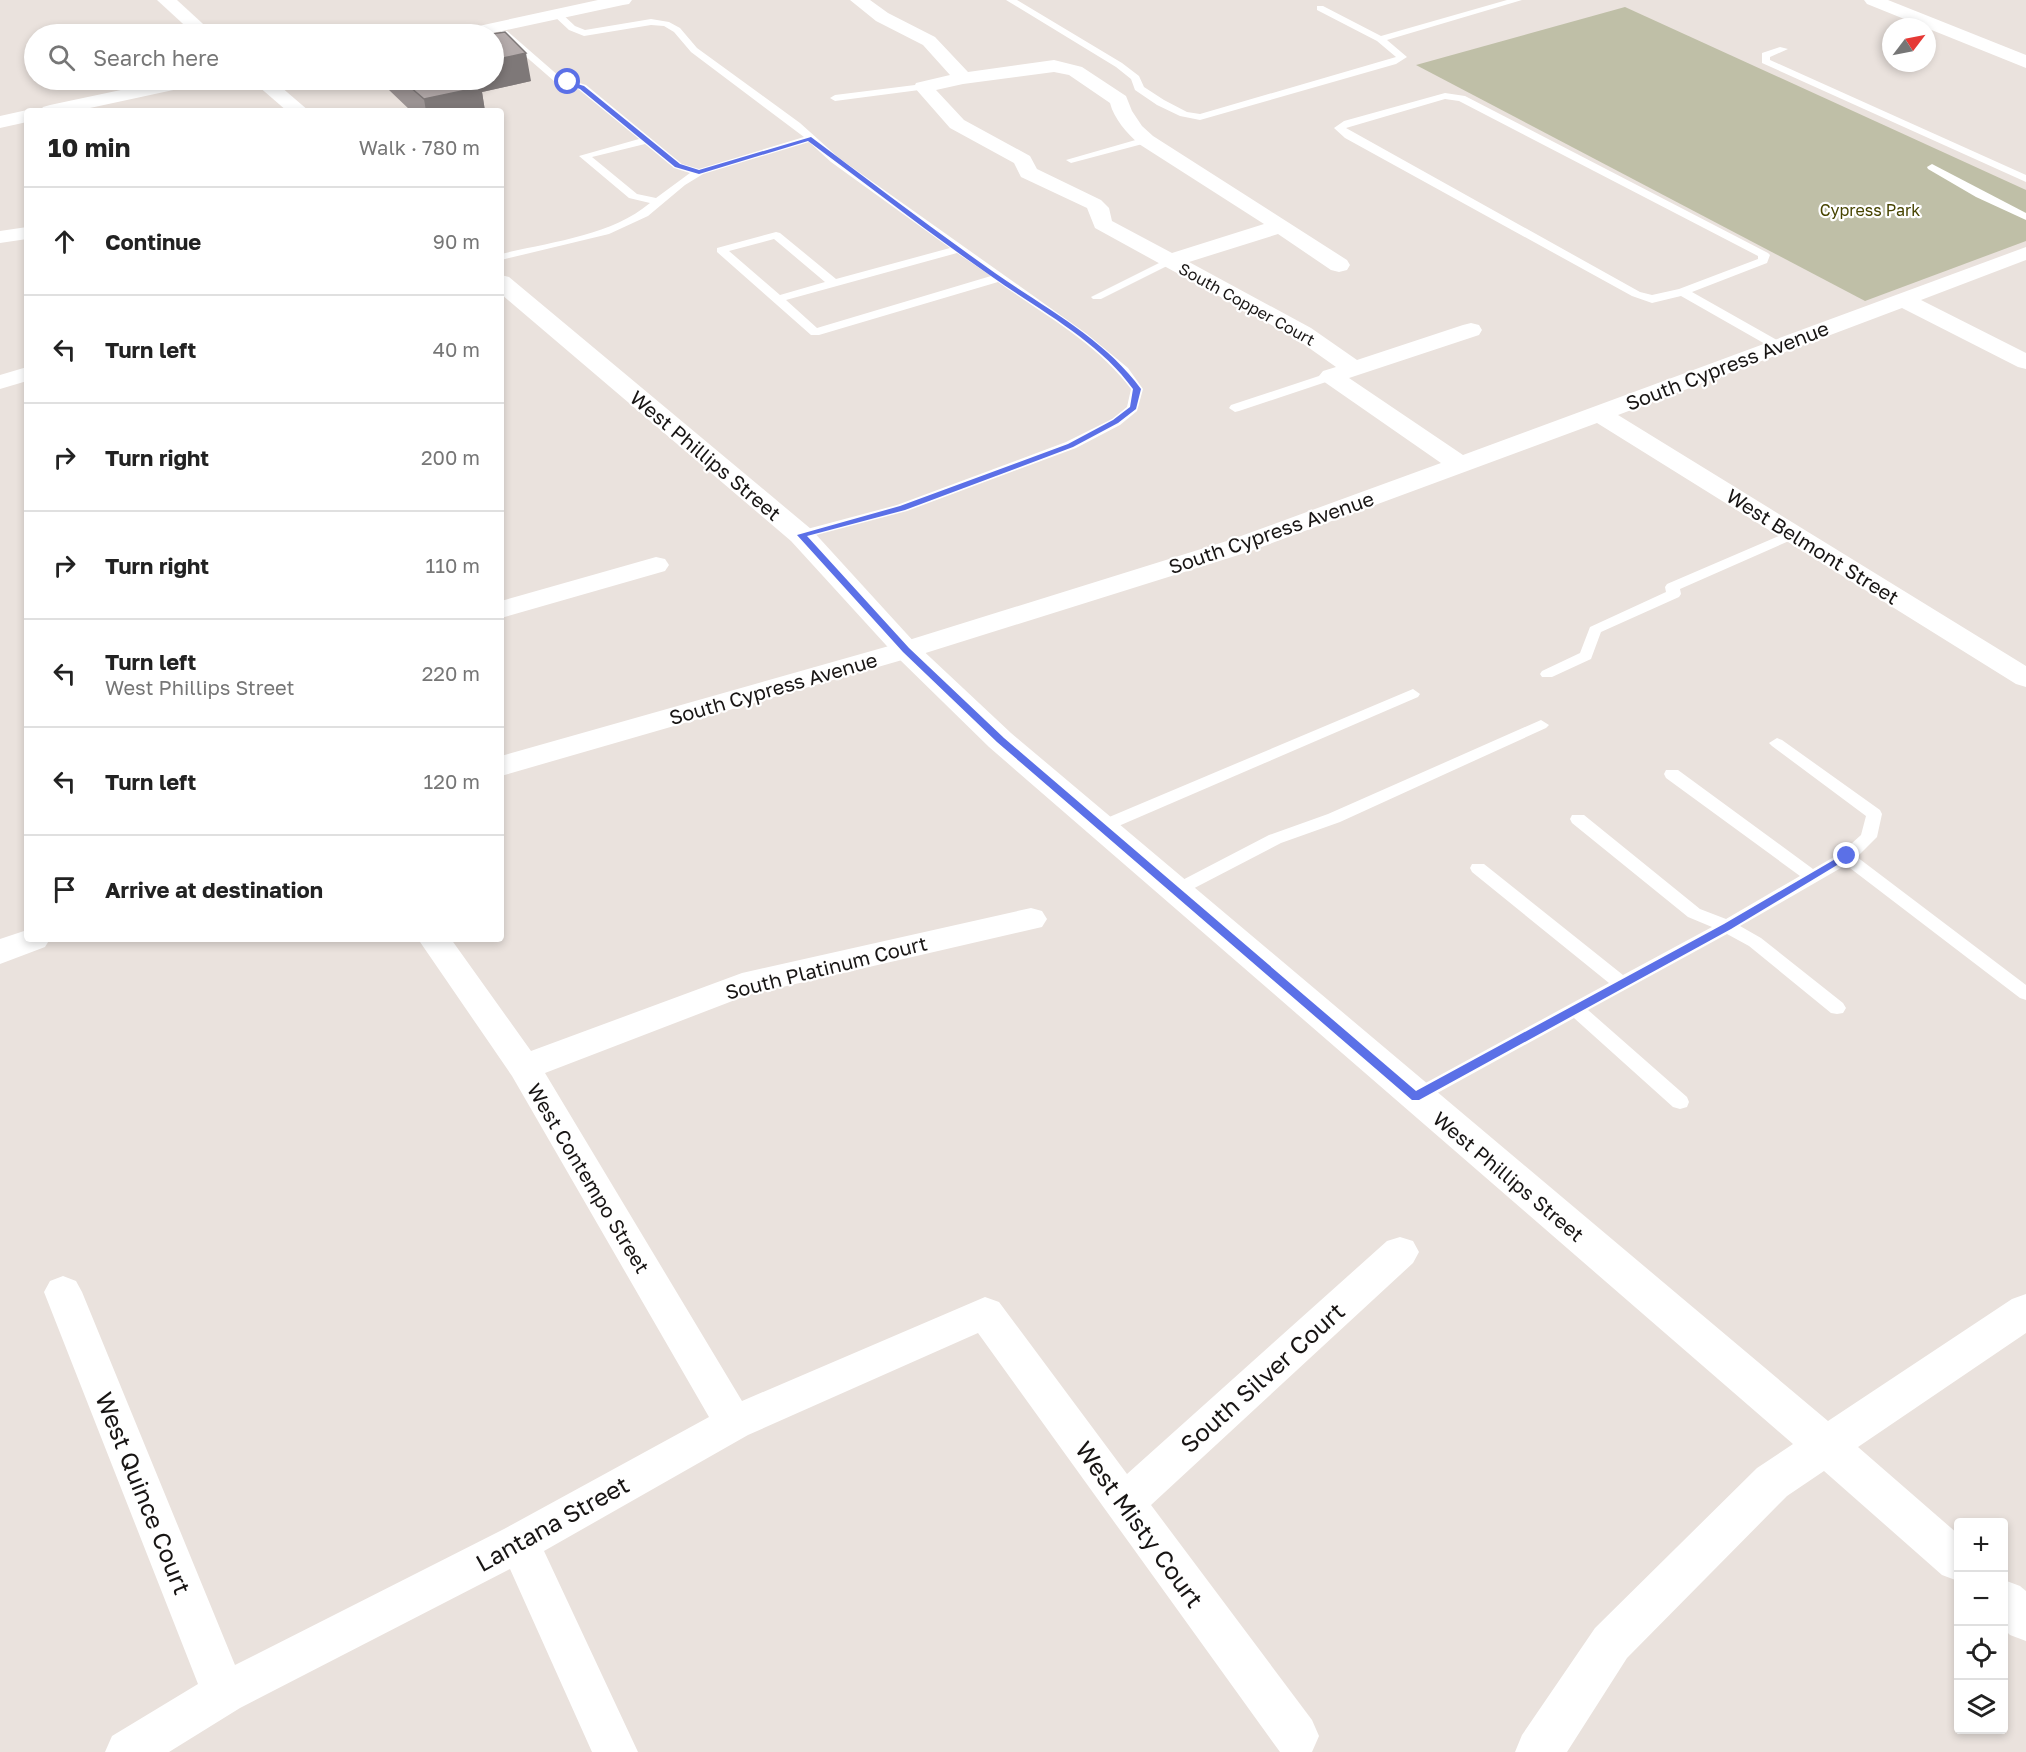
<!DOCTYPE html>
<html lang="en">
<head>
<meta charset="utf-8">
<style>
	body { margin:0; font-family:"Golos Text",sans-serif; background:#f2f2f2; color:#222 }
	.controls { position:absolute; right:18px; bottom:18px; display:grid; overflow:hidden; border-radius:6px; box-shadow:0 3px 9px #0003 }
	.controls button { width:54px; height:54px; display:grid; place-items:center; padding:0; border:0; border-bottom:2px solid #e0e0e0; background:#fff; color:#222; font:30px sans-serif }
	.compass { position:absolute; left:1882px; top:18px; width:54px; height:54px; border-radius:50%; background:#fff; box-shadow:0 3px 9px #0003; rotate:58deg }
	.stop { position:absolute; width:18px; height:18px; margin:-14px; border:4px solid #5b70e7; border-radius:50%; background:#fff }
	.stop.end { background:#5b70e7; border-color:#fff; box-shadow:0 2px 6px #0008 }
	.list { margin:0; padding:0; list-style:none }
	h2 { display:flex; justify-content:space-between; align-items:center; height:78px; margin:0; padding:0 24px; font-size:26px }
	h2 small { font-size:20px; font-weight:400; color:#767676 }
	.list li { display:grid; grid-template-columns:39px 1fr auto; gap:18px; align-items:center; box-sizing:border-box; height:108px; padding:0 24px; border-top:2px solid #e0e0e0 }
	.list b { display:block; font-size:22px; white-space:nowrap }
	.list p { margin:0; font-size:20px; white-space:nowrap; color:#767676 }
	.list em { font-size:20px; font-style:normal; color:#767676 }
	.icon { flex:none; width:33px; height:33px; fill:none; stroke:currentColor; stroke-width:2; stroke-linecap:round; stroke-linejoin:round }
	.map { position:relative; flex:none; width:2026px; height:1752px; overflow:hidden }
	.search { position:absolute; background:#fff; box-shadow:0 3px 9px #0003; left:24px; top:24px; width:480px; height:66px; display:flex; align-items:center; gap:15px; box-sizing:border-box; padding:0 21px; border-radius:33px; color:#767676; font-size:22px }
	.panel { position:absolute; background:#fff; box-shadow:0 3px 9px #0003; left:24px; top:108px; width:480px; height:834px; border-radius:6px }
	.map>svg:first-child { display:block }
	.green { fill:#bfbfa7 }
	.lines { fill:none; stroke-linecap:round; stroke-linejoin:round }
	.service { fill:#fff; fill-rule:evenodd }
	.minor { fill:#fff; fill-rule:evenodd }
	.tertiary { fill:#fff; fill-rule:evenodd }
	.wall { fill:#9b9393 }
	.shaded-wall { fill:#7e7878 }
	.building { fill:#b4abab; stroke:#7e7878; stroke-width:1.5 }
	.route { fill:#5b70e7 }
	.labels { text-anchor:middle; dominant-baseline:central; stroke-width:4.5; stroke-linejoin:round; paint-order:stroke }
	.far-park-label { font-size:16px; fill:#474400; stroke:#fff }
	.far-street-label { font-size:16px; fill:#181514; stroke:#fff }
	.street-label { font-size:20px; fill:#181514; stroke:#fff }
	.near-street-label { font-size:24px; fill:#181514; stroke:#fff }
</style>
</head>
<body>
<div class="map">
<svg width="2026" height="1752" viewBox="0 0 2026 1752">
	<rect width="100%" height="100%" fill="#eae2dd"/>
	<!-- green -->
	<path class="green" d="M 1625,7 L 2026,190 L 2026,241 L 1865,301 L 1416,65 Z"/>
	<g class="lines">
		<!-- service -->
		<g class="service">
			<path d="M 1006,0 L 1017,0 L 1122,63 L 1139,76 L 1144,87 L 1164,100 L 1187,112 L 1200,114 L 1396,57 L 1377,41 L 1317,10 L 1317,6 L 1323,6 L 1381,36 L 1507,0 L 1522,0 L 1387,40 L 1407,57 L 1396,64 L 1200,120 L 1180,116 L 1157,105 L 1135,90 L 1131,79 L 1116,67 Z"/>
			<path d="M 554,12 L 560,12 L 575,26 L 585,30 L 651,19 L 669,22 L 680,28 L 697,48 L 800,123 L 839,158 L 1087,334 L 1128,368 L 1143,389 L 1137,411 L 1120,425 L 1076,448 L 907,511 L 801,539 L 796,538 L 794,535 L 796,532 L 897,505 L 1066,442 L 1112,419 L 1127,407 L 1131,389 C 1098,344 1043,314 998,282 L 819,335 L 811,335 L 717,252 L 717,248 L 776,232 L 780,233 L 836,279 L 950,248 L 831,162 L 809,142 L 703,174 L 685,185 L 648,216 L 609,234 L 501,260 L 501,254 C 550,242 611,236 650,203 L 629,198 L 579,156 L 639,139 L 578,89 L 554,81 L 501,35 L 501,31 L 507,31 L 560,77 L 586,85 L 682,164 L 699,169 L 804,137 L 691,52 L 674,32 L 664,26 L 651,25 L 584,36 L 569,30 L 554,16 ZM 645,144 L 674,168 L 690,173 L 656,198 L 637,194 L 592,157 ZM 774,239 L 825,282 L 780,295 L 729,251 ZM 957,253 L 991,276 L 817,328 L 786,300 Z"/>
			<path d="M 1780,47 L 1788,49 L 1770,57 L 1770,60 L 2026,175 L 2026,182 L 1762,63 L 1762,53 Z"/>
			<path d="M 923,84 L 927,85 L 927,89 L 835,101 L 830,98 L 835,95 Z"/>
			<path d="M 1445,93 L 1465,96 L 1768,253 L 1770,255 L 1767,263 L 1692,292 L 1782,343 L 1782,349 L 1774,349 L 1681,296 L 1652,303 L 1632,296 L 1345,138 L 1334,128 L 1344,121 ZM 1445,99 L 1459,101 L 1758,256 L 1758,259 L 1679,289 L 1652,295 L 1640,292 L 1346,128 Z"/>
			<path d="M 1146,137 L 1150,138 L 1150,142 L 1071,163 L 1066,160 Z"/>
			<path d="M 1932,164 L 2026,213 L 2026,220 L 1976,197 L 1928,169 L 1927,167 Z"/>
			<path d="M 1169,258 L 1173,259 L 1173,263 L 1101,299 L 1093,299 L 1091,297 Z"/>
			<path d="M 1331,372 L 1335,373 L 1337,376 L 1335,379 L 1239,411 L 1235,412 L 1229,408 L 1231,405 Z"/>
			<path d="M 1793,530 L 1800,534 L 1798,537 L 1680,589 L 1681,594 L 1679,597 L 1601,632 L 1591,659 L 1552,677 L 1542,677 L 1540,674 L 1542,671 L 1580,653 L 1590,627 L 1666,592 L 1665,587 L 1667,584 Z"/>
			<path d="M 1413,689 L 1420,694 L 1418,697 L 1107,831 L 1095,831 L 1093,827 L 1095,823 Z"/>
			<path d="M 1541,720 L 1549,725 L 1546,728 L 1340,822 L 1281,843 L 1181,895 L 1169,895 L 1167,891 L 1169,887 L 1269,835 L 1328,814 Z"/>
			<path d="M 1777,738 L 1782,740 L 1880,810 L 1882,814 L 1877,837 L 1857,857 L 2026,985 L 2026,1000 L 2020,998 L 1846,865 L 1740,926 L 1761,938 L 1843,1003 L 1846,1008 L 1843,1013 L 1837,1014 L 1831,1013 L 1749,946 L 1727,934 L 1588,1010 L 1687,1097 L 1689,1102 L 1687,1107 L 1680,1109 L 1673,1107 L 1574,1018 L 1421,1102 L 1415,1104 L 1409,1102 L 1406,1097 L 1409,1092 L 1609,983 L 1472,872 L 1470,868 L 1472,864 L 1484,864 L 1623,975 L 1712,927 L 1688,917 L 1572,823 L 1570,819 L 1572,815 L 1584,815 L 1700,909 L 1726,919 L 1800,876 L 1666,778 L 1664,774 L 1666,770 L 1678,770 L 1813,869 L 1841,853 L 1861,835 L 1866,816 L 1772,746 L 1769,743 Z"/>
		</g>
		<!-- minor -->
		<g class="minor">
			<path d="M 598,0 L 632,0 L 629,4 L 623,5 L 488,34 L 456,34 L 459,30 L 465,29 Z"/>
			<path d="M 850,0 L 870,0 L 888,13 L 935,37 L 968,72 L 1054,60 L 1082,67 L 1126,96 L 1132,111 L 1142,126 L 1153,136 L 1347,260 L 1350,265 L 1347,270 L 1339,272 L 1331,270 L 1278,234 L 1189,262 L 1311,328 L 1357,360 L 1463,325 L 1471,323 L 1479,325 L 1482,330 L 1479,335 L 1349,378 L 1463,455 L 2026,247 L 2026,260 L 1921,300 L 2026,353 L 2026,369 L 2018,367 L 1902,308 L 1618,415 L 2026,666 L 2026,687 L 2016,684 L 1597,423 L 1248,552 L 916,656 L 501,776 L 501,756 L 896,644 L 1230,540 L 1441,463 L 1323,381 L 1319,376 L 1323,371 L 1336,367 L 1295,338 L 1095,228 L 1087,208 L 1021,177 L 1014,163 L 950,128 L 914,87 L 916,83 L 950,75 L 923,45 L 876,21 ZM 1054,72 L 1069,75 L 1110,103 C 1114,119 1127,133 1139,144 L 1264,224 L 1172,253 L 1112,221 L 1109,208 L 1101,200 L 1037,169 L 1030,156 L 964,120 L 936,90 L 963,84 Z"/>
			<path d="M 1864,0 L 1888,0 L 2026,55 L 2026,68 L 1867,4 Z"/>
			<path d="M 168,80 L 276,80 L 274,84 L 267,86 L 178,89 L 76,111 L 40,111 L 43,107 L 50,105 Z"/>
			<path d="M 27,110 L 30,111 L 27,111 L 27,122 L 0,128 L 0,116 Z"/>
			<path d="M 27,227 L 27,239 L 0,243 L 0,231 Z"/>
			<path d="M 27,367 L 27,381 L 0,389 L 0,375 Z"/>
			<path d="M 656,557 L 665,559 L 669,565 L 665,571 L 501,618 L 501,601 Z"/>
			<path d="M 1031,908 L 1042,911 L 1047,919 L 1042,927 L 748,995 L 545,1073 L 742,1401 L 985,1297 L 999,1302 L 1127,1474 L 1387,1241 L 1400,1237 L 1413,1241 L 1419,1252 L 1413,1263 L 1151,1505 L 1312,1720 L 1319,1736 L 1312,1752 L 1280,1752 L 978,1333 L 748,1435 L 544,1551 L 638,1752 L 592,1752 L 510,1569 L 240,1708 L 169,1752 L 105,1752 L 112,1736 L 198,1684 L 44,1292 L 50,1281 L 63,1276 L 76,1281 L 82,1292 L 235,1665 L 504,1529 L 709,1417 L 512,1076 L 418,939 L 451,939 L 531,1051 L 742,973 Z"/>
			<path d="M 27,930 L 27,939 L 50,939 L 45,947 L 0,964 L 0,939 Z"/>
		</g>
		<!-- tertiary -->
		<g class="tertiary">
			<path d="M 157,0 L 177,0 L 214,34 L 194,34 Z"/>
			<path d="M 251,80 L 273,80 L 309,111 L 287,111 Z"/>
			<path d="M 501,275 L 509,277 L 811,529 L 916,644 L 1011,733 L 1828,1421 L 2012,1299 L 2026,1294 L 2026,1333 L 1858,1447 L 1958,1534 L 1958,1581 L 1942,1575 L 1824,1471 L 1787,1496 L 1627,1658 L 1567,1752 L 1515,1752 L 1522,1735 L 1595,1628 L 1757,1468 L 1793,1444 L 989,747 L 896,656 L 791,541 L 501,294 Z"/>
			<path d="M 2004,1580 L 2020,1586 L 2026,1591 L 2026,1641 L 2010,1635 L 2004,1629 Z"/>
		</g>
	</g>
	<!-- wall -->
	<path class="wall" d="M 387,80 L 494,80 L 531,81 L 482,92 L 485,111 L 411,111 L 389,90 Z"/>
	<!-- shaded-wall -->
	<path class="shaded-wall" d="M 526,53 L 531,81 L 482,92 L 485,111 L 426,111 L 424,99 L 464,80 L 494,80 L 494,60 Z"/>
	<!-- building -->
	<g class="building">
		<path d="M 505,32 L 526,53 L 494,60 L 494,34 L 492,34 Z"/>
		<path d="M 402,80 L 474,80 L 481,87 L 424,99 Z"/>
	</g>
	<!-- route -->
	<path class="route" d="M 568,81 L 584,86 L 680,164 L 699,170 L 811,137 C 872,183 933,229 995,273 C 1045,308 1105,339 1141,389 L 1136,409 L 1118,423 L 1073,447 L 905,510 L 807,536 L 909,648 L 1004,738 L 1416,1091 L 1724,924 L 1844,854 L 1851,854 L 1852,856 L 1731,929 L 1419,1100 L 1412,1100 L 997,742 L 903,652 L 797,535 L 900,506 L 1068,444 L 1113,420 L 1130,407 L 1133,389 C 1099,341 1039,310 991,276 C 929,233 869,186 808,141 L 699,174 L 675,167 L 580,89 L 566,84 Z"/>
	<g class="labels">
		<!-- far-park labels -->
		<g class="far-park-label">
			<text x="1870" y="210">Cypress Park</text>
		</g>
		<!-- far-street labels -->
		<g class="far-street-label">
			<text transform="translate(1247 304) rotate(29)">South Copper Court</text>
		</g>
		<!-- street labels -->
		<g class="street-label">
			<text transform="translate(1727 365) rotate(-21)">South Cypress Avenue</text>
			<text transform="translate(706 455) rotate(40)">West Phillips Street</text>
			<text transform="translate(1271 532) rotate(-19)">South Cypress Avenue</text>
			<text transform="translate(1813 546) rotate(32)">West Belmont Street</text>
			<text transform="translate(773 688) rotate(-16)">South Cypress Avenue</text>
			<text transform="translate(826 967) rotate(-14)">South Platinum Court</text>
			<text transform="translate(1509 1176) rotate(40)">West Phillips Street</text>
			<text transform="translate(589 1178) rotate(59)">West Contempo Street</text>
		</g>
		<!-- near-street labels -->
		<g class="near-street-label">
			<text transform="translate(1262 1377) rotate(-42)">South Silver Court</text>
			<text transform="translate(144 1493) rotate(68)">West Quince Court</text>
			<text transform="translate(552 1523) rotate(-29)">Lantana Street</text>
			<text transform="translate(1140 1524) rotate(54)">West Misty Court</text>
		</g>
	</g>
</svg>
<div class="controls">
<button>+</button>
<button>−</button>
<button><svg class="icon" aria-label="locate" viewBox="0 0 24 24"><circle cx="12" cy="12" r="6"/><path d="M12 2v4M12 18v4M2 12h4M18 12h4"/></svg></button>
<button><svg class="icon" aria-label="layers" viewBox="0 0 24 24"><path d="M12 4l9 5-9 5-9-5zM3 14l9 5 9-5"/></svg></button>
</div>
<svg class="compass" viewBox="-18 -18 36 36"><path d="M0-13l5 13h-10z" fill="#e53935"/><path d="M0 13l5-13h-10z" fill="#767676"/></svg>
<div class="stop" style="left:568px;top:82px"></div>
<div class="stop end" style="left:1847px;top:856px"></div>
<div class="search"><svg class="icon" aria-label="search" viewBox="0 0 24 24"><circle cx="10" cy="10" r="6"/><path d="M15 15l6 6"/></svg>Search here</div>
<section class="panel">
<h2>10 min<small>Walk · 780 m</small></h2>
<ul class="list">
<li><svg class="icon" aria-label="ahead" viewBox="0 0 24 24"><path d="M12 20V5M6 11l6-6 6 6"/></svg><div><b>Continue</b></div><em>90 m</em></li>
<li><svg class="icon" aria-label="left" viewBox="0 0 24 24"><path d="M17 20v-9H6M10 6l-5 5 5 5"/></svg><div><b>Turn left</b></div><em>40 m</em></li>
<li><svg class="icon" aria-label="right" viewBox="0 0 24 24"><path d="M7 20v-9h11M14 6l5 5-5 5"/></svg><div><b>Turn right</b></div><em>200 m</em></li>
<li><svg class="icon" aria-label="right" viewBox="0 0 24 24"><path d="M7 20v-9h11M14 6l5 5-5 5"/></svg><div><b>Turn right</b></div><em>110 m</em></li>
<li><svg class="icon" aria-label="left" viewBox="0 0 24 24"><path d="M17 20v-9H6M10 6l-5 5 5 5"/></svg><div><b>Turn left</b><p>West Phillips Street</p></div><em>220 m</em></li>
<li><svg class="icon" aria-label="left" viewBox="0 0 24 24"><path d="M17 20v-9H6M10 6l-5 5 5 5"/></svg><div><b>Turn left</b></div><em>120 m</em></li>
<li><svg class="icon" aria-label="arrive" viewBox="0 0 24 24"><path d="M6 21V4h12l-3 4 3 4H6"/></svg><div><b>Arrive at destination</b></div></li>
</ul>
</section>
</div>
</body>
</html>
